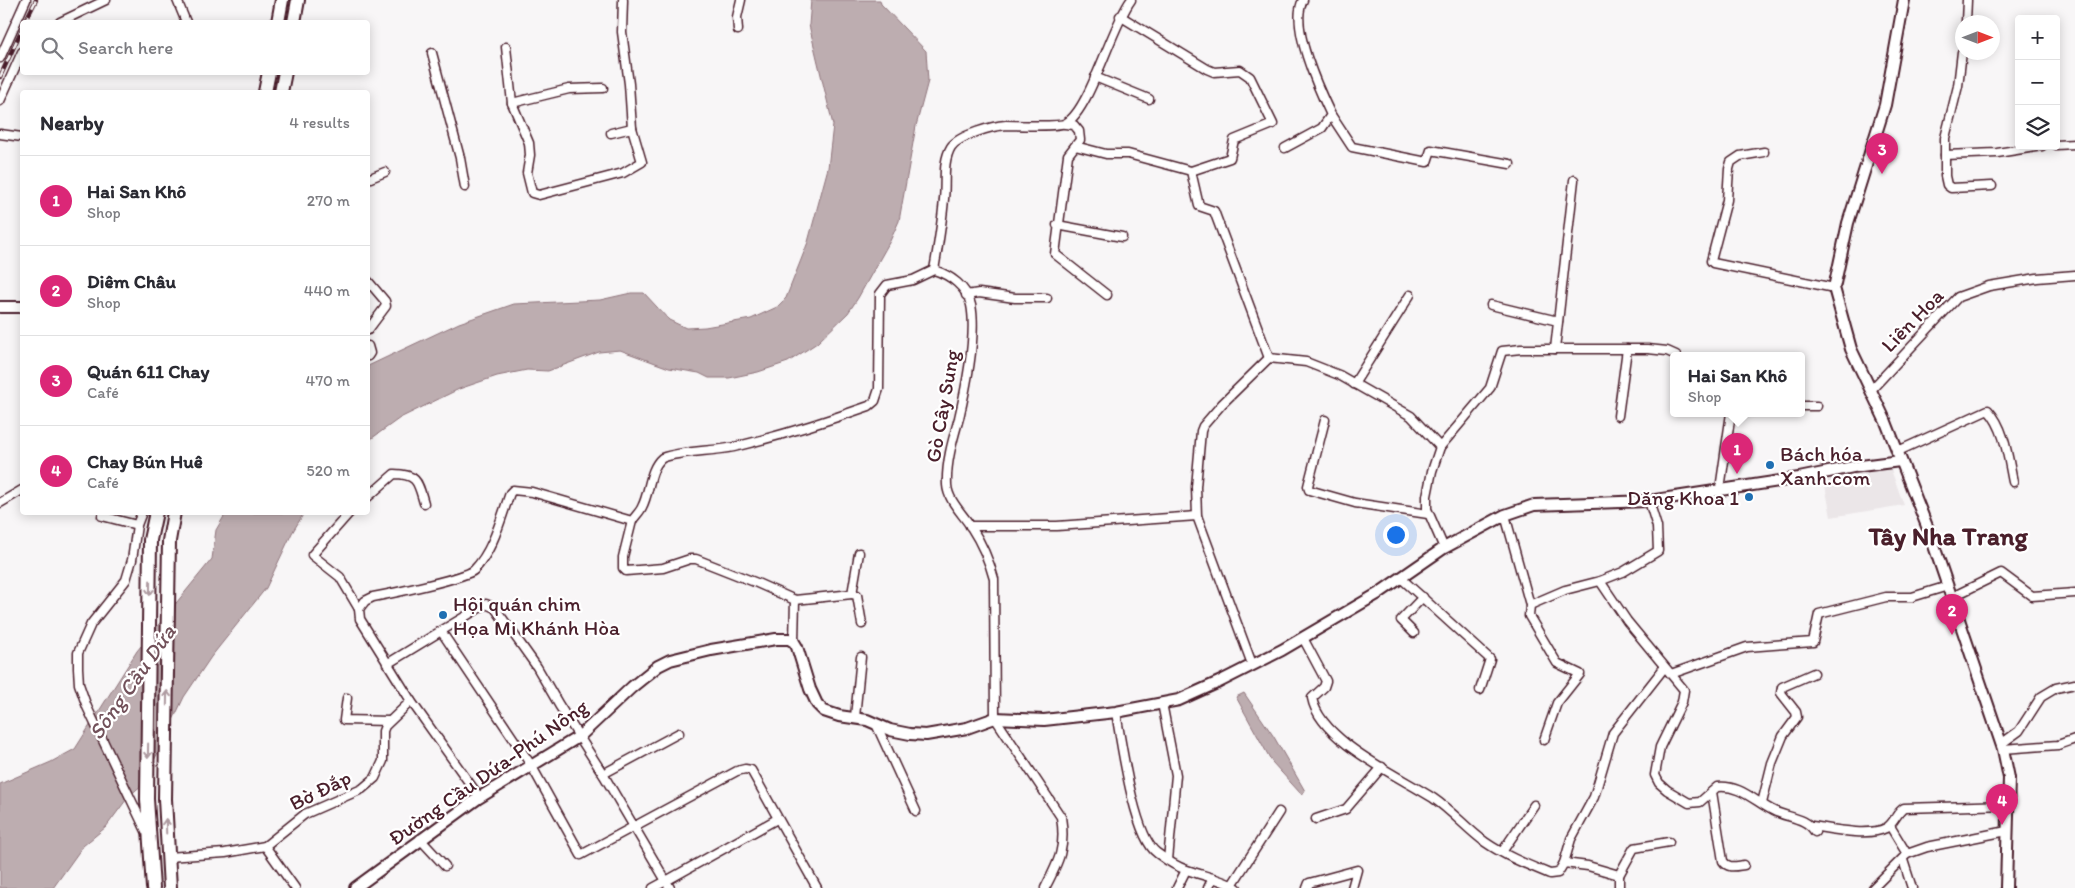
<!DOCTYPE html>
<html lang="en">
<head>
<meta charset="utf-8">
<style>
	body { margin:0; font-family:Itim,sans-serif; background:#f2f2f3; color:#2b2b33 }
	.controls { position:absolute; right:15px; top:15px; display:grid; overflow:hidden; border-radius:5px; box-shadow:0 2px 12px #0003 }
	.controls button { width:45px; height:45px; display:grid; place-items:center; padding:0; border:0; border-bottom:1px solid #e1e1e2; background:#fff; color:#2b2b33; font:25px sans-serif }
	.compass { position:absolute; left:1955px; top:15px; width:45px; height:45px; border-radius:50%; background:#fff; box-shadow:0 2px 12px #0003; rotate:90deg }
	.you { position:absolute; left:1395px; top:534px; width:18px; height:18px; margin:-12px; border:4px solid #fff; border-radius:50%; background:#1a73e8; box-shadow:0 0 0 8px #1a73e833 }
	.badge { display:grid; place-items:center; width:32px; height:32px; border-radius:50%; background:#db2777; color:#fff; font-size:16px; font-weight:700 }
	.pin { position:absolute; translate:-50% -41px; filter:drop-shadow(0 1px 2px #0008) }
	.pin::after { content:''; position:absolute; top:26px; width:18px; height:15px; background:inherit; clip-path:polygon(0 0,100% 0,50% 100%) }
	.popup { position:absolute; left:1670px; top:352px; width:135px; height:65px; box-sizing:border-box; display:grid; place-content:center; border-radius:5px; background:#fff; filter:drop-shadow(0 1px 4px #0005); font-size:16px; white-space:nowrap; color:#7c7c81 }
	.popup b { font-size:19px; color:#2b2b33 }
	.popup::after { content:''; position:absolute; left:50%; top:100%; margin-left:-10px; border:10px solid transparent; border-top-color:#fff }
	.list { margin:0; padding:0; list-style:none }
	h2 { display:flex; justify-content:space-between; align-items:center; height:65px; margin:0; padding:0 20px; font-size:21px }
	h2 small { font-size:16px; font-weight:400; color:#7c7c81 }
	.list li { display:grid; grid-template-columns:32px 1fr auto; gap:15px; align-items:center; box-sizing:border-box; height:90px; padding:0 20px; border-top:1px solid #e1e1e2 }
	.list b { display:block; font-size:19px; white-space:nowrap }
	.list p { margin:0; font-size:16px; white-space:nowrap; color:#7c7c81 }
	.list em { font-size:16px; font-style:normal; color:#7c7c81 }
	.icon { flex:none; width:28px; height:28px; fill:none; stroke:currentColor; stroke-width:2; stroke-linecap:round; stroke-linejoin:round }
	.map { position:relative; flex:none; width:2075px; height:888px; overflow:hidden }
	.search { position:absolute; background:#fff; box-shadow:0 2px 12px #0003; left:20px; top:20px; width:350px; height:55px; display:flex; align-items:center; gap:12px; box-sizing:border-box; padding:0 18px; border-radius:5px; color:#7c7c81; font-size:19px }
	.panel { position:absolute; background:#fff; box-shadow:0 2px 12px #0003; left:20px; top:90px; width:350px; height:425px; border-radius:5px }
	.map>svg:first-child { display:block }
	.built { fill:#ebe6e8 }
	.water { fill:#bdadb0; stroke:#8f747b }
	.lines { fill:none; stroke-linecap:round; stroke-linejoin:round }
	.minor-casing { stroke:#4a1f2b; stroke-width:11 }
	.tertiary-casing { stroke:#4a1f2b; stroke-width:14 }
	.primary-casing { stroke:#4a1f2b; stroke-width:16 }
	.minor { stroke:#fff; stroke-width:8 }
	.tertiary { stroke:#fff; stroke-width:10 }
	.primary { stroke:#fff; stroke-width:12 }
	.rail-casing { stroke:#4a1f2b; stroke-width:4.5 }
	.rail { stroke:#fff; stroke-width:2.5; stroke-dasharray:8; stroke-linecap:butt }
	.oneway { stroke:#ae9aa0 }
	.poi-dot { fill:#1f6fb2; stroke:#fff; stroke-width:2 }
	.labels { text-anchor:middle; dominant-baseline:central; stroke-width:4.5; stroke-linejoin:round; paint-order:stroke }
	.street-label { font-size:21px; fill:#4a1f2b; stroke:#fff }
	.poi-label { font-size:21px; fill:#4a1f2b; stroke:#fff; text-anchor:start }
	.water-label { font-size:22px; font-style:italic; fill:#72515a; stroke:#fff }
	.district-label { font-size:26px; font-weight:bold; fill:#4a1f2b; stroke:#fff }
</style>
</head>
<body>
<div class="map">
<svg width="2075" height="888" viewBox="0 0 2075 888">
	<rect width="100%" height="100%" fill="#f8f6f7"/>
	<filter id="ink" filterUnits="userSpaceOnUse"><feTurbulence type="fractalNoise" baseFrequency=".02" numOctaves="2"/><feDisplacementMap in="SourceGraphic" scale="10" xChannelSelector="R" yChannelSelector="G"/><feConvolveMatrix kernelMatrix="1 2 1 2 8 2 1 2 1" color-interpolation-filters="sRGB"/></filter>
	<g filter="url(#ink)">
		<!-- built -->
		<path class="built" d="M 1890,467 L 1904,505 L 1831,517 L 1824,480 Z"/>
		<!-- water -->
		<g class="water">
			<path d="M 811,0 L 880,0 L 881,4 L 926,51 L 928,81 L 916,126 L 899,221 L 890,241 L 858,298 L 848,313 L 817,343 L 788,362 L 758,372 L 729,378 L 709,378 L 699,373 L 669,368 L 620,350 L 599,352 L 548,371 L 527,370 L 497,376 L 459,389 L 400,418 L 368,441 L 368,366 L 459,323 L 514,304 L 600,300 L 631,293 L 644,293 L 669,320 L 686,328 L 705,327 L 751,319 L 777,307 L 786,298 L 808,242 L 828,168 L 833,125 L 809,25 Z"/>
			<path d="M 226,513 L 304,513 L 292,533 L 266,588 L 211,657 L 184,697 L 143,784 L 129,796 L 106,827 L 83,846 L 53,888 L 0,888 L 0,784 L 51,762 L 75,749 L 137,651 L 212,559 L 216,530 Z"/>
			<path d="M 1244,693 L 1274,737 L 1305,791 L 1301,794 L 1272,762 L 1236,697 Z"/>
		</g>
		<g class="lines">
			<!-- minor casing -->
			<g class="minor-casing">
				<g id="minor">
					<path d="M 177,0 L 186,22"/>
					<path d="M 1120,16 L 1207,69 L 1214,72 L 1240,70 L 1250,77 L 1273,124 L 1234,140 L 1230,158 L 1191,171"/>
					<path d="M 60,22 L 106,0"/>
					<path d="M 1966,22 L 1967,0"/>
					<path d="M 738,30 L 737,17 L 741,0"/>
					<path d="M 506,47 L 512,103 L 529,143 L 530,155 L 527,173 L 532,193 L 539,195 L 623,173 L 642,162 L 632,128 L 629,84 L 622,32 L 623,0"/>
					<path d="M 1962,52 L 1958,86 L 1945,138 L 1945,176 L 1947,185 L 1951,188 L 1992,186"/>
					<path d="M 432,53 L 460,158 L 465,187"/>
					<path d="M 0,58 L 26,0"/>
					<path d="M 1095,77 L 1149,99"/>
					<path d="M 0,101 L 22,52"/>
					<path d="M 512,103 L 569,89 L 603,88"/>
					<path d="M 1331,115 L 1352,147 L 1427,162 L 1431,150 L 1510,164"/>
					<path d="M 1065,124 L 1074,125 L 1079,131 L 1080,140 L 1075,146 L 1106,154 L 1128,154 L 1191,171 L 1199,206 L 1214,211 L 1269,358"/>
					<path d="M 611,133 L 632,128"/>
					<path d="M 0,134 L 22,137"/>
					<path d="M 2056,145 L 2075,144"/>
					<path d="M 1075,146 L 1068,155 L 1055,254 L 1107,295"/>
					<path d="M 1285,148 L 1322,128 L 1331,115 C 1319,90 1289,26 1303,0"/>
					<path d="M 1764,152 L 1740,156 L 1731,162 L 1729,169 L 1727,200 L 1711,261 L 1713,263 L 1834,288"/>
					<path d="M 1945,155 L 1997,153 L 2042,146"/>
					<path d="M 368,179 L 385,172"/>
					<path d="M 1057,225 L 1122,237"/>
					<path d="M 368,281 L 385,301 L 386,306 L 368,330"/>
					<path d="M 966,295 L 979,293 L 1015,298 L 1047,298"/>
					<path d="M 1491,305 L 1558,321"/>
					<path d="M 368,346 L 370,353 L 368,356"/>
					<path d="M 1555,349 L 1574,180"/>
					<path d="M 1354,384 L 1410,295"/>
					<path d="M 1872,389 L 1958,297 L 1989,286 L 2037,278 L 2075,275"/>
					<path d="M 1801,406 L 1817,406"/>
					<path d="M 1618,416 L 1627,349"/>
					<path d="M 1325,420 L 1308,486 L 1309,490 L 1355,503 L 1428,514"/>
					<path d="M 1896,452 L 1988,410 C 2005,428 2008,458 2013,482"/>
					<path d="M 1720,489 L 1731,413"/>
					<path d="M 368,497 L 394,474 C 418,474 418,483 424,503"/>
					<path d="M 1649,501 L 1657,527 L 1658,551 L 1623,572 L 1600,581 L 1627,621 L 1684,690 L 1682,702 L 1660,747 L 1655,775 L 1659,783 L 1667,790 L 1689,803 L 1700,802 L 1717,787 C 1740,784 1755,802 1774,811 C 1788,818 1806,817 1815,832"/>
					<path d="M 0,503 L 22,490"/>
					<path d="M 103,512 L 102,516 L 137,525"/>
					<path d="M 142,512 L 137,525 L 132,560 L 126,580 L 91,624 L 78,653 L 78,668 L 79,684 L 87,707 L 146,831"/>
					<path d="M 350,512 L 312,555 L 340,577 L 359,609"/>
					<path d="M 1505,515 L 1530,605 L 1529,616 L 1557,663 L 1580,674 L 1557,703 L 1544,740"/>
					<path d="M 632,521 L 623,557 L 623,568 L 626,571 L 663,568 L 690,559 L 696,559 L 757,583 L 795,600 L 794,642"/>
					<path d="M 970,526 L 1057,526 L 1197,516"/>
					<path d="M 1444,548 L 1427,509 L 1427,496 L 1432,471 L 1440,447 L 1490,388 L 1502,351 L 1521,349 L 1648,349 L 1667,351 L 1676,355"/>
					<path d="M 859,553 L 852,594 L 857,595 L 862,624"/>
					<path d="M 1402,579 L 1490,659 L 1480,690"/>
					<path d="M 1952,597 L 2001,573 L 2032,596 L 2075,593"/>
					<path d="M 795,600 L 852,594"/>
					<path d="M 1530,605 L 1565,590 L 1600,581"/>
					<path d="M 441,631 L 486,604 L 495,608 L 537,667 L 559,705 L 603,774 L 666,881 L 653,888"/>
					<path d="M 1414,633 L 1401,620 L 1423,597"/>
					<path d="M 1303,638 L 1326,681 L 1324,687 L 1312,698 C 1320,741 1399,776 1433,798 C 1452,811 1467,829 1485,842 C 1505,856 1528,865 1550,874 L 1558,873 L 1564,863 L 1588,866 L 1619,875 L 1619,888"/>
					<path d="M 387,664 L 441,631 L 531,765 L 581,855 L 737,771 L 745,769 L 751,770 L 817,888"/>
					<path d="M 1252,664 L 1197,516 L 1196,487 L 1201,431 L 1203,426 L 1222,404 L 1269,358 L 1306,362 L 1339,375 L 1411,416 L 1440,447"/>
					<path d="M 1671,674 L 1747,647 L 1813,642 L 1819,614 L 1886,597 L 1912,597 L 1948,586"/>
					<path d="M 347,698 L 344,720 L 389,721"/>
					<path d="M 411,701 L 360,619 L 359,609 L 365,601 L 373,597 C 389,594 466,578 474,570 C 493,551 501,518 510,493 L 513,490 L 532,492 L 632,521 C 635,516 640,512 642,507 C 650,492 649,469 662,458 C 684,450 711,452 734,447 C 780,436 824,422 869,406 L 875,401 L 879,389 L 880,294 L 887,285 L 913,280 L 934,270"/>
					<path d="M 1162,703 L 1176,775 L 1168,860"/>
					<path d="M 1116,712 C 1121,741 1134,837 1157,853 C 1165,859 1177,867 1187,870 C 1204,876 1221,879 1237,888"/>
					<path d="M 855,717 L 861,657"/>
					<path d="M 876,724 L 916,811"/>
					<path d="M 2001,744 L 2019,731 L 2041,697 L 2056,688 L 2075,684"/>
					<path d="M 2003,749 L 2058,745 L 2075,739"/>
					<path d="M 603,774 L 679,733"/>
					<path d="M 1712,792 L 1723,861 C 1728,869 1736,866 1744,865"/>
					<path d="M 1762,803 L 1772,763 L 1783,736 L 1797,717 L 1796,712 L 1781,693 L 1782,687 L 1814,673"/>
					<path d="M 1316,819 L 1346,809 L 1382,767"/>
					<path d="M 1812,826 C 1832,829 1868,837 1886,828 C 1894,824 1896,813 1904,808 L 2009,805"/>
					<path d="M 1890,826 L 1907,854"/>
					<path d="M 420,839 L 445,866"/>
					<path d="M 265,846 L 295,888"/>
					<path d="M 1502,852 L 1534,805"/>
					<path d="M 168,857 L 225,853 L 265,846 L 305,814 L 362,789 L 375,778 L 383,761 L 383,731 L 385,726 L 411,701 L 480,798"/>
					<path d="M 1903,860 L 1912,888"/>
					<path d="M 1564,863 L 1571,839 L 1594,797 L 1613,733 L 1664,668"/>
					<path d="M 1619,875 L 1634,848 L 1669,842"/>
					<path d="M 1232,885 L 1279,812"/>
					<path d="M 670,888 L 666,881 L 777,819"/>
					<path d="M 1045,888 C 1059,861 1066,848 1061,817 L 995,718 L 994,579 C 989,560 982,544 971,527 C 963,514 948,501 947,485 C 946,462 953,439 959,418 C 966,388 977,335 971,305 C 967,287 950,275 934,270 C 938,247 942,222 944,199 C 946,182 942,162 951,147 C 959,135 993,126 1006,125 C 1017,125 1060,127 1066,123 C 1090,110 1111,27 1131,0"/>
					<path d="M 1177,888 L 1186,870"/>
					<path d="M 1208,888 L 1213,878"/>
					<path d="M 1307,888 L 1309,883 L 1357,870 L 1352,888"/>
					<path d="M 1873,888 L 1907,854 L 1927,847 L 2007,831"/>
				</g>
			</g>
			<!-- tertiary casing -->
			<g class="tertiary-casing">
				<g id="tertiary">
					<path d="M 1904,0 L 1885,105 L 1848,223 L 1834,288 L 1851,349 L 1886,422 L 1930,534 L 2003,749 L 2009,778 L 2006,888"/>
					<path d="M 0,307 L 22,307"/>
					<path d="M 355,888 L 477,799 L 580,736 L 632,687 L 658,666 L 670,660 L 711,650 L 776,639 L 789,639 L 794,642 L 797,647 L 810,689 L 817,704 L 824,711 L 839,716 L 867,720 L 890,730 L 910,734 L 926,735 L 967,728 L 995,718 L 1044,720 L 1116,712 L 1179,700 L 1219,682 L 1282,650 L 1379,593 L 1444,548 L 1505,515 L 1534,505 L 1649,501 L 1799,478 L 1853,467 L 1900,461"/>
				</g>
			</g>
			<!-- primary casing -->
			<g class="primary-casing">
				<g id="primary">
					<path d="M 278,22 L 282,0"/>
					<path d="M 294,22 L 298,0"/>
					<path d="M 265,92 L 269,72"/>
					<path d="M 281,92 L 285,72"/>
					<path d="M 153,888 L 147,799 L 150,540 L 156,512"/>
					<path d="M 170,888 L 165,799 L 169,541 L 174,512"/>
				</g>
			</g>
			<!-- minor -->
			<use href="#minor" class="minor"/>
			<!-- tertiary -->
			<use href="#tertiary" class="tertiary"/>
			<!-- primary -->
			<use href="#primary" class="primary"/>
			<!-- rail casing -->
			<g class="rail-casing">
				<g id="rail">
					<path d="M 25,22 L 36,0"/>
					<path d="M 0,77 L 22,29"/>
				</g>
			</g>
			<!-- rail -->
			<use href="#rail" class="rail"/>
		</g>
		<!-- one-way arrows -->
		<defs><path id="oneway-shaft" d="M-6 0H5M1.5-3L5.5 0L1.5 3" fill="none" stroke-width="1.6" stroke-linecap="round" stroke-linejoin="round" transform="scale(1.25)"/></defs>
		<g class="oneway">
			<use href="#oneway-shaft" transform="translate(150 588) rotate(91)"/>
			<use href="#oneway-shaft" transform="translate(167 698) rotate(-89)"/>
			<use href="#oneway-shaft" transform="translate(148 751) rotate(91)"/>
			<use href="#oneway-shaft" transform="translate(166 826) rotate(-92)"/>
		</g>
	</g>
	<!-- markers -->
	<g class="poi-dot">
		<circle cx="1770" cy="465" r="5"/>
		<circle cx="1749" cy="497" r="5"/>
		<circle cx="443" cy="615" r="5"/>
	</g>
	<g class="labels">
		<!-- street labels -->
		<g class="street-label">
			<text transform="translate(1912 320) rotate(-46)">Liên Hoa</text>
			<text transform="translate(942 406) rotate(-80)">Gò Cây Sung</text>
			<text transform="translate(488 772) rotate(-35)">Đường Cầu Dứa-Phú Nông</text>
			<text transform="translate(320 790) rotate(-26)">Bờ Đắp</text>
		</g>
		<!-- poi labels -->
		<g class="poi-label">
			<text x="1780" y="453">Bách hóa<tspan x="1780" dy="24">Xanh.com</tspan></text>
			<text x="1739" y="497" text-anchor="end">Dăng Khoa 1</text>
			<text x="453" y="603">Hội quán chim<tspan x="453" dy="24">Họa Mi Khánh Hòa</tspan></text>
		</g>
		<!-- water labels -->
		<g class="water-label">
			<text transform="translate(132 682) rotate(-55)">Sông Cầu Dứa</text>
		</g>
		<!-- district labels -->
		<g class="district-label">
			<text x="1948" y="536">Tây Nha Trang</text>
		</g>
	</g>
</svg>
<div class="controls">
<button>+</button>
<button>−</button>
<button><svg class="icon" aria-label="layers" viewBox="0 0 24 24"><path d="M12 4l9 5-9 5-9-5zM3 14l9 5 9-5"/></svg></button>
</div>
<svg class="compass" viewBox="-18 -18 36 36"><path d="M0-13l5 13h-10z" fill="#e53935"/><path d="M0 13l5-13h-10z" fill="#7c7c81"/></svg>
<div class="you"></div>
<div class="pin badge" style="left:1737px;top:474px">1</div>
<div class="popup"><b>Hai San Khô</b>Shop</div>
<div class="pin badge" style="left:1952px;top:635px">2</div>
<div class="pin badge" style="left:1882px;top:174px">3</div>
<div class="pin badge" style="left:2002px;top:825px">4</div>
<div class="search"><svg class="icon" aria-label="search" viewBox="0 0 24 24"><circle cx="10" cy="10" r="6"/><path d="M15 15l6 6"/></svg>Search here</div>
<section class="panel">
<h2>Nearby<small>4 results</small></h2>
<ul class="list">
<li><span class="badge">1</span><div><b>Hai San Khô</b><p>Shop</p></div><em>270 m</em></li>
<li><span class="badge">2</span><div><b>Diêm Châu</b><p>Shop</p></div><em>440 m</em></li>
<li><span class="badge">3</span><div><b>Quán 611 Chay</b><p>Café</p></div><em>470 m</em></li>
<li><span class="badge">4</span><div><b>Chay Bún Huê</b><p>Café</p></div><em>520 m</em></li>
</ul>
</section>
</div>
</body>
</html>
